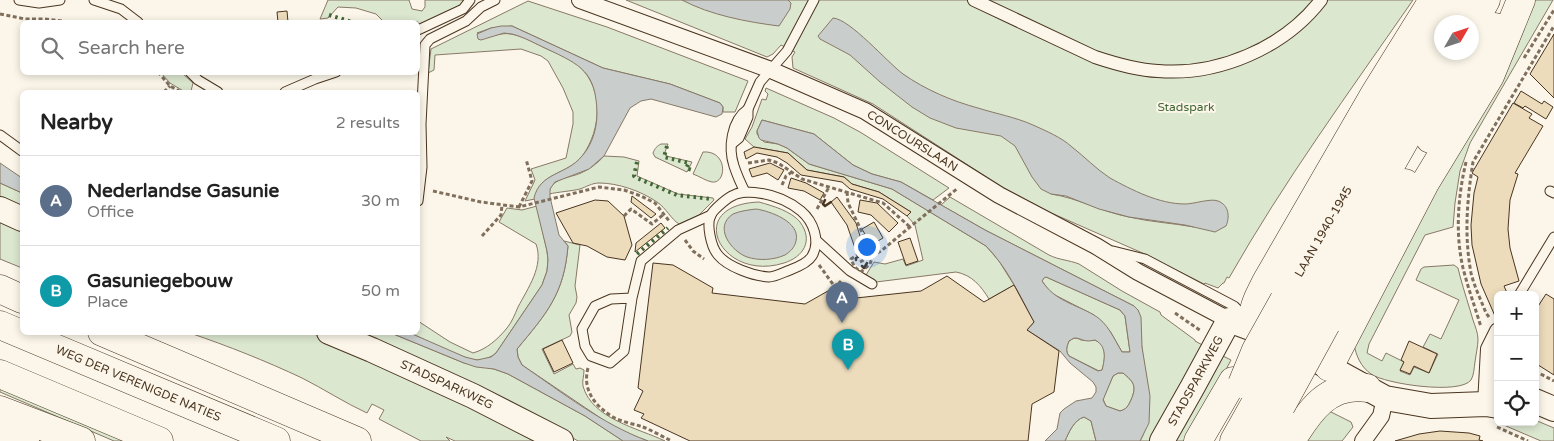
<!DOCTYPE html>
<html lang="en">
<head>
<meta charset="utf-8">
<style>
	body { margin:0; font-family:"Varela Round",sans-serif; background:#f6f6f6; color:#222 }
	.controls { position:absolute; right:15px; bottom:15px; display:grid; overflow:hidden; border-radius:8px; box-shadow:0 2px 8px #0003 }
	.controls button { width:45px; height:45px; display:grid; place-items:center; padding:0; border:0; border-bottom:1px solid #e0e0e0; background:#fff; color:#222; font:25px sans-serif }
	.compass { position:absolute; left:1434px; top:15px; width:45px; height:45px; border-radius:50%; background:#fff; box-shadow:0 2px 8px #0003; rotate:51deg }
	.you { position:absolute; left:866px; top:246px; width:18px; height:18px; margin:-12px; border:4px solid #fff; border-radius:50%; background:#1a73e8; box-shadow:0 0 0 8px #1a73e833 }
	.badge { display:grid; place-items:center; width:32px; height:32px; border-radius:50%; background:#7c3aed; color:#fff; font-size:16px; font-weight:700 }
	.pin { position:absolute; translate:-50% -41px; filter:drop-shadow(0 1px 2px #0008) }
	.pin::after { content:''; position:absolute; top:26px; width:18px; height:15px; background:inherit; clip-path:polygon(0 0,100% 0,50% 100%) }
	.list { margin:0; padding:0; list-style:none }
	h2 { display:flex; justify-content:space-between; align-items:center; height:65px; margin:0; padding:0 20px; font-size:21px }
	h2 small { font-size:16px; font-weight:400; color:#767676 }
	.list li { display:grid; grid-template-columns:32px 1fr auto; gap:15px; align-items:center; box-sizing:border-box; height:90px; padding:0 20px; border-top:1px solid #e0e0e0 }
	.list b { display:block; font-size:19px; white-space:nowrap }
	.list p { margin:0; font-size:16px; white-space:nowrap; color:#767676 }
	.list em { font-size:16px; font-style:normal; color:#767676 }
	.icon { flex:none; width:28px; height:28px; fill:none; stroke:currentColor; stroke-width:2; stroke-linecap:round; stroke-linejoin:round }
	.map { position:relative; flex:none; width:1554px; height:441px; overflow:hidden }
	.search { position:absolute; background:#fff; box-shadow:0 2px 8px #0003; left:20px; top:20px; width:400px; height:55px; display:flex; align-items:center; gap:12px; box-sizing:border-box; padding:0 18px; border-radius:8px; color:#767676; font-size:19px }
	.panel { position:absolute; background:#fff; box-shadow:0 2px 8px #0003; left:20px; top:90px; width:400px; height:245px; border-radius:8px }
	.map>svg:first-child { display:block }
	.green { fill:#dce7d0; stroke:#887966; fill-rule:evenodd }
	.water { fill:#c9cecd; stroke:#887966; fill-rule:evenodd }
	.building { fill:#ecdcbc; stroke:#4a3520 }
	.lines { fill:none; stroke-linecap:round; stroke-linejoin:round }
	.service-casing { stroke:#4a3520; stroke-width:11 }
	.pedestrian-casing { stroke:#4a3520; stroke-width:14 }
	.minor-casing { stroke:#4a3520; stroke-width:18 }
	.secondary-casing { stroke:#4a3520; stroke-width:26 }
	.trunk-casing { stroke:#4a3520; stroke-width:29 }
	.path { stroke:#7f6f5c; stroke-width:3; stroke-dasharray:4 2.5; stroke-linecap:butt }
	.service { stroke:#fbf6e9; stroke-width:9 }
	.pedestrian { stroke:#fbf6e9; stroke-width:12 }
	.minor { stroke:#fbf6e9; stroke-width:16 }
	.secondary { stroke:#fbf6e9; stroke-width:24 }
	.trunk { stroke:#fbf6e9; stroke-width:28 }
	.trunk-bridge-casing { stroke:#4a3520; stroke-width:29; stroke-linecap:butt }
	.trunk-bridge { stroke:#fbf6e9; stroke-width:28 }
	.hedge { stroke:#436837; stroke-width:4; stroke-dasharray:2.5 4; stroke-linecap:butt }
	.wall { stroke:#4a3520; stroke-width:2.5 }
	.labels { text-anchor:middle; dominant-baseline:central; stroke-width:4; stroke-linejoin:round; paint-order:stroke }
	.park-label { font-size:12px; fill:#436837; stroke:#fbf6e9 }
	.street-label { font-size:12px; fill:#4a3520; stroke:#fbf6e9 }
</style>
</head>
<body>
<div class="map">
<svg width="1554" height="441" viewBox="0 0 1554 441">
	<rect width="100%" height="100%" fill="#fbf6e9"/>
	<!-- green -->
	<g class="green">
		<path d="M 328,0 L 409,0 L 412,9 L 422,11 L 425,7 L 425,0 L 463,0 L 463,3 L 450,12 L 418,25 L 418,22 L 384,22 L 376,14 L 356,8 L 338,7 L 328,18 L 320,19 Z"/>
		<path d="M 626,0 L 1413,0 C 1350,91 1284,181 1229,278 L 1227,277 L 1224,283 L 1223,283 L 1218,288 L 1205,283 L 1204,284 L 1147,255 L 1049,212 L 1002,187 L 873,104 L 793,68 L 792,57 L 795,52 L 781,45 L 773,54 L 767,57 ZM 1018,149 L 1194,227 C 1172,223 1150,222 1129,217 C 1102,212 1078,198 1051,194 Z"/>
		<path d="M 1529,0 L 1553,0 L 1470,143 L 1460,171 L 1455,203 L 1453,227 L 1425,235 L 1369,344 L 1367,353 L 1382,361 L 1386,353 L 1404,362 L 1400,371 L 1410,375 L 1414,367 L 1429,373 L 1438,354 L 1423,347 L 1430,334 L 1441,339 L 1459,300 L 1416,280 L 1421,269 L 1424,267 L 1454,265 L 1458,268 L 1460,276 C 1464,291 1469,306 1473,320 C 1475,326 1478,333 1478,339 C 1478,346 1476,354 1475,362 C 1474,368 1474,375 1471,380 C 1460,395 1385,384 1371,374 C 1361,367 1356,356 1354,344 Z"/>
		<path d="M 528,1 L 607,27 L 748,81 L 735,112 L 723,112 L 723,107 L 720,103 L 670,84 L 603,68 L 512,26 L 491,28 L 477,33 C 483,34 490,35 496,35 C 501,34 506,33 511,34 C 522,36 533,42 543,47 C 555,53 570,57 580,67 C 604,90 601,129 583,155 C 569,175 538,172 535,199 L 525,201 L 535,180 L 531,169 L 566,158 L 573,124 L 573,112 L 563,88 L 548,61 L 541,56 L 521,49 L 435,55 L 434,70 L 428,73 L 431,49 Z"/>
		<path d="M 161,73 L 182,73 L 193,83 L 191,91 L 185,92 L 170,83 Z"/>
		<path d="M 766,88 L 834,118 L 860,132 L 949,188 L 933,200 L 901,182 L 872,174 L 853,165 L 814,134 L 762,120 L 757,131 L 757,134 L 764,142 L 778,144 L 787,148 L 809,164 L 892,189 L 986,246 L 999,261 L 1014,285 L 989,299 C 981,286 972,275 956,272 L 876,282 L 866,275 L 874,262 L 885,264 L 903,259 L 906,266 L 923,260 L 915,225 L 907,216 L 911,212 L 879,192 L 852,184 L 844,177 L 807,170 L 788,153 L 754,147 L 745,139 L 752,127 L 762,99 L 766,100 L 768,94 L 765,91 Z"/>
		<path d="M 661,144 L 668,144 L 665,152 L 666,156 L 692,162 L 687,172 L 655,157 L 653,153 C 655,148 657,146 661,144 Z"/>
		<path d="M 703,152 C 728,150 727,184 712,182 C 706,181 699,176 693,174 Z"/>
		<path d="M 604,156 L 624,157 L 639,161 L 637,176 L 678,194 L 713,198 L 714,200 L 699,215 L 679,224 C 671,219 666,208 657,202 C 641,191 618,183 599,183 C 592,183 586,187 580,189 C 572,191 558,192 549,194 C 550,178 570,178 581,173 C 590,169 598,163 604,156 Z"/>
		<path d="M 0,183 L 22,193 L 22,207 L 0,198 Z"/>
		<path d="M 950,197 L 1049,255 C 1059,260 1069,260 1079,264 L 1122,291 L 1160,312 L 1161,315 L 1195,340 L 1195,341 L 1206,347 L 1155,441 L 1140,441 C 1156,413 1146,379 1142,349 C 1140,336 1140,323 1138,310 L 1134,306 L 985,230 L 941,205 Z"/>
		<path d="M 759,202 C 773,206 791,211 800,222 C 814,241 803,257 784,263 C 721,283 682,205 759,202 Z"/>
		<path d="M 537,206 L 547,251 L 548,260 L 547,271 L 542,285 L 496,353 C 491,357 485,360 478,360 C 463,360 425,339 410,333 L 418,332 L 418,321 L 450,342 L 473,353 C 487,349 498,339 507,328 C 512,322 515,314 518,307 C 528,288 544,266 536,244 L 499,222 L 507,208 L 522,210 Z"/>
		<path d="M 0,215 L 22,224 L 22,268 L 0,259 Z"/>
		<path d="M 564,241 L 580,245 L 575,286 L 577,297 L 576,303 L 569,315 L 572,332 L 570,336 L 542,349 L 554,374 L 573,364 L 576,369 L 580,368 L 584,370 C 584,376 582,381 583,386 C 592,419 638,428 665,441 L 648,441 L 629,434 L 608,423 L 522,365 L 518,357 L 517,349 C 547,313 564,294 568,246 Z"/>
		<path d="M 1044,277 L 1046,277 L 1120,310 L 1125,316 L 1130,352 L 1122,352 L 1110,331 L 1094,315 L 1051,293 L 1042,281 Z"/>
		<path d="M 190,333 L 311,333 L 339,343 L 550,441 L 455,441 L 446,437 L 450,441 L 421,441 L 379,419 L 384,410 L 372,404 L 367,413 C 345,403 324,389 302,378 C 266,361 228,346 190,333 Z"/>
		<path d="M 347,333 L 391,333 L 464,363 L 494,369 L 508,374 L 585,416 L 623,441 L 578,441 L 561,431 Z"/>
		<path d="M 1074,338 C 1077,338 1079,339 1081,340 C 1085,341 1090,340 1093,340 C 1108,342 1105,360 1102,370 L 1099,371 L 1069,356 C 1065,351 1067,346 1069,341 Z"/>
		<path d="M 1219,354 L 1231,360 L 1211,398 L 1185,441 L 1169,441 Z"/>
		<path d="M 1118,373 L 1123,373 C 1134,382 1137,386 1131,400 C 1128,406 1127,409 1120,411 L 1106,406 L 1103,399 L 1113,376 Z"/>
		<path d="M 0,384 L 135,441 L 114,441 L 0,392 Z"/>
		<path d="M 1327,410 L 1351,422 L 1353,427 L 1342,441 L 1302,441 Z"/>
		<path d="M 1084,417 L 1091,421 L 1096,441 L 1065,441 C 1069,432 1074,420 1084,417 Z"/>
		<path d="M 1535,420 L 1554,428 L 1554,441 L 1541,441 L 1499,423 L 1535,422 Z"/>
	</g>
	<!-- water -->
	<g class="water">
		<path d="M 682,0 L 788,0 L 791,3 L 790,9 L 779,26 C 747,22 710,15 682,0 Z"/>
		<path d="M 833,18 C 850,19 887,62 903,74 C 926,90 952,101 978,108 C 997,114 1015,117 1033,125 C 1046,131 1061,137 1072,147 C 1085,157 1096,169 1110,178 C 1132,190 1159,204 1185,204 C 1194,204 1211,198 1218,201 C 1229,205 1230,217 1226,226 L 1215,232 L 1185,225 L 1129,217 L 1099,209 L 1066,196 L 1051,194 L 1041,189 L 1032,177 L 1015,146 L 1001,136 L 956,128 L 930,118 L 912,107 L 880,82 L 850,55 L 820,39 L 818,36 Z"/>
		<path d="M 501,26 L 512,26 L 603,68 L 670,84 L 720,103 L 723,107 L 722,114 L 716,117 L 651,99 L 641,101 L 630,108 L 604,156 L 589,169 L 555,182 L 550,189 L 550,197 L 559,235 L 568,246 C 564,294 547,313 517,349 L 518,357 L 522,365 C 563,393 602,424 648,441 L 623,441 L 585,416 L 508,374 L 494,369 L 476,367 L 464,363 L 391,333 L 410,333 L 465,357 L 477,360 L 491,357 L 496,353 L 542,285 L 547,271 L 548,260 L 547,251 L 534,198 C 540,172 567,175 582,156 C 592,145 597,129 597,113 C 596,72 581,65 547,49 C 536,44 524,37 512,34 L 504,33 L 481,40 L 478,39 L 477,34 L 491,28 Z"/>
		<path d="M 762,120 L 814,134 L 853,165 L 872,174 L 901,182 L 985,230 L 1134,306 L 1138,310 L 1141,317 L 1142,347 L 1150,396 L 1149,423 L 1140,441 L 1096,441 L 1091,421 L 1084,417 C 1074,420 1069,432 1065,441 L 1045,441 L 1057,429 L 1060,413 L 1064,409 L 1076,401 L 1092,398 L 1096,392 L 1096,387 L 1093,382 L 1070,363 L 1060,351 L 1027,330 L 1034,322 C 1020,296 1007,267 986,246 L 892,189 L 809,164 L 787,148 L 778,144 L 761,140 L 759,138 L 757,131 ZM 1046,277 L 1120,310 L 1125,316 L 1130,352 L 1122,352 C 1114,339 1108,323 1094,315 C 1075,304 1055,301 1042,281 L 1044,278 ZM 1074,338 C 1083,338 1083,343 1095,340 C 1107,346 1105,359 1102,370 L 1098,371 L 1069,356 C 1065,351 1067,346 1069,341 ZM 1118,373 L 1123,373 C 1134,382 1137,386 1131,400 C 1128,406 1127,409 1120,411 L 1106,406 L 1103,400 L 1113,376 Z"/>
		<path d="M 0,163 L 22,178 L 22,193 L 0,183 Z"/>
		<path d="M 756,209 C 770,211 801,222 796,241 C 795,247 790,252 785,255 C 774,260 759,261 747,257 C 731,251 713,227 733,214 C 740,211 748,210 756,209 Z"/>
	</g>
	<!-- building -->
	<g class="building">
		<path d="M 287,11 L 288,22 L 278,22 L 277,12 Z"/>
		<path d="M 1554,34 L 1554,98 L 1530,74 Z"/>
		<path d="M 1521,91 L 1542,104 L 1544,101 L 1553,107 L 1546,119 L 1525,106 L 1523,108 L 1514,103 Z"/>
		<path d="M 1513,103 L 1532,114 L 1529,118 L 1543,126 L 1515,173 L 1518,174 L 1510,200 L 1508,229 L 1510,248 L 1519,281 L 1504,286 L 1508,295 L 1498,295 L 1498,312 L 1495,316 L 1481,284 L 1472,245 L 1471,225 L 1474,193 L 1478,177 L 1472,173 Z"/>
		<path d="M 754,147 L 788,153 L 807,170 L 844,177 L 852,184 L 879,192 L 911,212 L 907,216 L 883,199 L 850,189 L 842,182 L 801,175 L 787,163 L 777,157 L 757,153 L 746,159 L 744,152 Z"/>
		<path d="M 770,163 L 784,170 L 778,180 L 767,173 L 752,177 L 749,169 Z"/>
		<path d="M 791,178 L 806,183 L 824,193 L 820,200 L 804,191 L 788,188 Z"/>
		<path d="M 632,196 L 656,214 L 651,218 L 631,202 Z"/>
		<path d="M 837,197 L 856,223 L 864,249 L 856,251 L 847,225 L 831,202 Z"/>
		<path d="M 595,200 L 608,201 L 624,216 L 632,245 L 625,260 L 607,257 L 587,246 L 573,243 L 556,213 Z"/>
		<path d="M 860,200 L 877,203 L 898,223 L 889,232 L 871,215 L 858,212 Z"/>
		<path d="M 874,222 L 883,238 L 871,245 L 862,229 Z"/>
		<path d="M 661,223 L 665,228 L 635,252 L 636,243 Z"/>
		<path d="M 910,238 L 918,261 L 906,265 L 898,242 Z"/>
		<path d="M 653,263 L 673,265 L 713,288 L 712,293 L 805,304 L 835,287 L 844,296 L 856,298 L 921,291 L 947,276 L 984,302 L 1014,285 L 1034,322 L 1027,330 L 1059,351 L 1054,392 L 1032,404 L 1028,441 L 690,441 L 641,418 L 644,414 L 634,410 L 643,391 L 638,388 Z"/>
		<path d="M 1546,294 L 1554,299 L 1554,375 L 1535,363 L 1535,311 Z"/>
		<path d="M 562,340 L 573,363 L 554,372 L 543,349 Z"/>
		<path d="M 1409,341 L 1437,354 L 1429,373 L 1414,366 L 1410,374 L 1400,370 L 1404,362 L 1401,360 Z"/>
		<path d="M 1440,431 L 1469,433 L 1480,436 L 1479,440 L 1483,441 L 1395,441 L 1419,434 Z"/>
	</g>
	<g class="lines">
		<!-- service casing -->
		<g class="service-casing">
			<g id="service">
				<path d="M 19,0 L 39,3 L 60,0"/>
				<path d="M 94,0 L 121,9 L 138,22"/>
				<path d="M 418,30 L 463,9 L 470,0"/>
				<path d="M 190,72 L 198,80 L 218,92"/>
				<path d="M 285,92 L 315,79 L 336,72"/>
				<path d="M 0,135 L 22,151"/>
				<path d="M 733,143 L 739,138 L 748,117 L 748,109 L 760,82 L 787,51 L 814,0"/>
				<path d="M 1550,191 L 1554,193"/>
				<path d="M 745,192 C 765,192 785,198 801,211 C 813,221 821,241 812,256 C 808,263 798,267 790,270 C 784,272 775,277 769,277 C 753,276 728,267 718,255 C 711,247 706,224 711,215 C 713,210 728,197 734,195 C 737,193 741,193 745,192 Z"/>
				<path d="M 745,192 C 741,184 737,175 734,166 C 728,148 731,121 748,109"/>
				<path d="M 418,201 L 422,167 L 421,124 L 425,45 L 430,39 L 466,21 L 481,7 L 495,0"/>
				<path d="M 816,240 L 850,271 L 872,284"/>
				<path d="M 1113,251 L 1145,259 L 1234,306 L 1247,319"/>
				<path d="M 1519,295 L 1554,237"/>
				<path d="M 632,298 L 611,299 L 595,306 L 582,329 L 585,346 L 591,356 L 610,363 L 624,351 L 632,298 L 641,261 L 678,230 L 711,215"/>
			</g>
		</g>
		<!-- pedestrian casing -->
		<g class="pedestrian-casing">
			<path id="pedestrian" d="M 974,0 L 1095,57 C 1116,64 1136,70 1158,71 C 1218,76 1284,48 1321,0"/>
		</g>
		<!-- minor casing -->
		<g class="minor-casing">
			<g id="minor">
				<path id="s1" d="M 580,0 L 771,70 L 865,111 L 999,195 L 1096,246 L 1138,272 L 1229,320"/>
				<path d="M 1486,404 L 1489,349 L 1498,331"/>
				<path d="M 1363,441 L 1381,416 L 1385,398"/>
			</g>
		</g>
		<!-- secondary casing -->
		<g class="secondary-casing">
			<g id="secondary">
				<path d="M 0,209 L 22,219"/>
				<path id="s2" d="M 329,332 L 372,350 L 473,396 L 561,441"/>
				<path d="M 1314,359 L 1385,398 L 1431,406 L 1486,404 L 1498,406"/>
				<path d="M 1535,401 L 1554,409"/>
				<path id="s3" d="M 1162,441 L 1192,388 L 1229,320 L 1261,332 L 1273,338"/>
			</g>
		</g>
		<!-- trunk casing -->
		<g class="trunk-casing">
			<g id="trunk">
				<path d="M 1443,22 L 1456,0"/>
				<path d="M 1472,25 L 1486,0"/>
				<path d="M 1430,139 L 1495,27"/>
				<path d="M 0,289 L 22,299"/>
				<path id="s4" d="M 1284,300 L 1442,25"/>
				<path d="M 1307,312 L 1455,52"/>
				<path d="M 1326,324 L 1405,183"/>
				<path id="s5" d="M 0,325 L 276,441"/>
				<path d="M 102,332 L 357,441"/>
				<path d="M 1261,332 C 1247,312 1257,301 1266,282 L 1374,95 L 1433,0"/>
				<path d="M 1329,367 L 1425,183 L 1490,76 L 1521,0"/>
				<path d="M 0,374 L 159,441"/>
				<path d="M 0,410 L 81,441"/>
				<path d="M 0,430 L 25,441"/>
				<path d="M 1198,441 L 1233,381"/>
				<path d="M 1234,441 L 1260,395"/>
				<path d="M 1262,441 L 1281,406"/>
				<path d="M 1291,441 C 1309,411 1329,382 1367,388"/>
			</g>
		</g>
		<!-- path -->
		<g class="path">
			<path d="M 0,14 L 25,19 L 45,19 L 69,22"/>
			<path d="M 1524,58 L 1554,10"/>
			<path d="M 158,72 L 170,86 L 181,92"/>
			<path d="M 103,74 L 106,72"/>
			<path d="M 164,92 L 170,86"/>
			<path d="M 1466,162 C 1458,196 1455,233 1463,268 C 1468,288 1475,307 1481,327"/>
			<path d="M 748,163 L 769,160 L 778,163 L 802,179 L 883,203 L 910,227"/>
			<path d="M 782,185 L 786,176 L 792,172"/>
			<path d="M 433,191 L 481,202 L 519,207 L 599,187 L 624,190 L 641,196 L 655,203 L 670,222"/>
			<path d="M 847,192 L 848,203 L 873,255"/>
			<path d="M 519,207 L 532,181 L 526,159"/>
			<path d="M 817,209 L 829,187"/>
			<path d="M 624,216 L 631,209 L 652,224 L 664,214"/>
			<path d="M 482,236 L 501,215 L 502,205"/>
			<path d="M 685,240 L 693,251 L 704,259"/>
			<path d="M 859,254 L 873,255 L 870,264 L 862,271 L 860,272 L 854,266 L 851,259 Z"/>
			<path d="M 860,262 L 881,251 L 910,227 L 958,188"/>
			<path d="M 819,265 L 835,287 L 841,281"/>
			<path d="M 1175,313 L 1201,331"/>
			<path d="M 1489,317 L 1486,313 C 1481,300 1474,286 1471,273 C 1464,235 1467,200 1473,162 L 1554,26"/>
			<path d="M 588,368 C 582,390 595,406 613,417 C 622,422 634,424 643,427 C 653,431 663,437 672,441"/>
			<path d="M 1535,371 L 1554,381"/>
			<path d="M 1497,427 L 1528,441"/>
		</g>
		<!-- service -->
		<use href="#service" class="service"/>
		<!-- pedestrian -->
		<use href="#pedestrian" class="pedestrian"/>
		<!-- minor -->
		<use href="#minor" class="minor"/>
		<!-- secondary -->
		<use href="#secondary" class="secondary"/>
		<!-- trunk -->
		<use href="#trunk" class="trunk"/>
		<!-- trunk-bridge casing -->
		<g class="trunk-bridge-casing">
			<g id="trunk-bridge">
				<path d="M 1242,384 L 1256,350 L 1284,300"/>
				<path d="M 1260,395 L 1307,312"/>
				<path d="M 1281,406 L 1326,324"/>
			</g>
		</g>
		<!-- trunk-bridge -->
		<use href="#trunk-bridge" class="trunk-bridge"/>
		<!-- hedge -->
		<g class="hedge">
			<path d="M 329,15 L 352,22"/>
			<path d="M 667,146 L 664,157 L 689,163 L 686,168 L 692,170"/>
			<path d="M 637,162 L 634,176 L 637,178 L 677,195 L 712,199"/>
			<path d="M 637,254 L 668,228"/>
		</g>
		<!-- wall -->
		<g class="wall">
			<path d="M 825,200 L 823,204 L 825,206 L 831,202"/>
			<path d="M 856,260 L 856,258 L 860,256"/>
			<path d="M 862,266 L 864,268 L 867,263"/>
		</g>
	</g>
	<g class="labels">
		<!-- park labels -->
		<g class="park-label">
			<text x="1186" y="107">Stadspark</text>
		</g>
		<!-- street labels -->
		<g class="street-label">
			<text stroke="none"><textPath href="#s1" startOffset="362">CONCOURSLAAN</textPath></text>
			<text stroke="none"><textPath href="#s4" startOffset="79">LAAN 1940-1945</textPath></text>
			<text stroke="none"><textPath href="#s3" startOffset="69">STADSPARKWEG</textPath></text>
			<text stroke="none"><textPath href="#s5" startOffset="150">WEG DER VERENIGDE NATIES</textPath></text>
			<text stroke="none"><textPath href="#s2" startOffset="129">STADSPARKWEG</textPath></text>
		</g>
	</g>
</svg>
<div class="controls">
<button>+</button>
<button>−</button>
<button><svg class="icon" aria-label="locate" viewBox="0 0 24 24"><circle cx="12" cy="12" r="6"/><path d="M12 2v4M12 18v4M2 12h4M18 12h4"/></svg></button>
</div>
<svg class="compass" viewBox="-18 -18 36 36"><path d="M0-13l5 13h-10z" fill="#e53935"/><path d="M0 13l5-13h-10z" fill="#767676"/></svg>
<div class="you"></div>
<div class="pin badge" style="left:842px;top:323px;background:#5c6f8a">A</div>
<div class="pin badge" style="left:848px;top:370px;background:#0f9aa8">B</div>
<div class="search"><svg class="icon" aria-label="search" viewBox="0 0 24 24"><circle cx="10" cy="10" r="6"/><path d="M15 15l6 6"/></svg>Search here</div>
<section class="panel">
<h2>Nearby<small>2 results</small></h2>
<ul class="list">
<li><span class="badge" style="background:#5c6f8a">A</span><div><b>Nederlandse Gasunie</b><p>Office</p></div><em>30 m</em></li>
<li><span class="badge" style="background:#0f9aa8">B</span><div><b>Gasuniegebouw</b><p>Place</p></div><em>50 m</em></li>
</ul>
</section>
</div>
</body>
</html>
